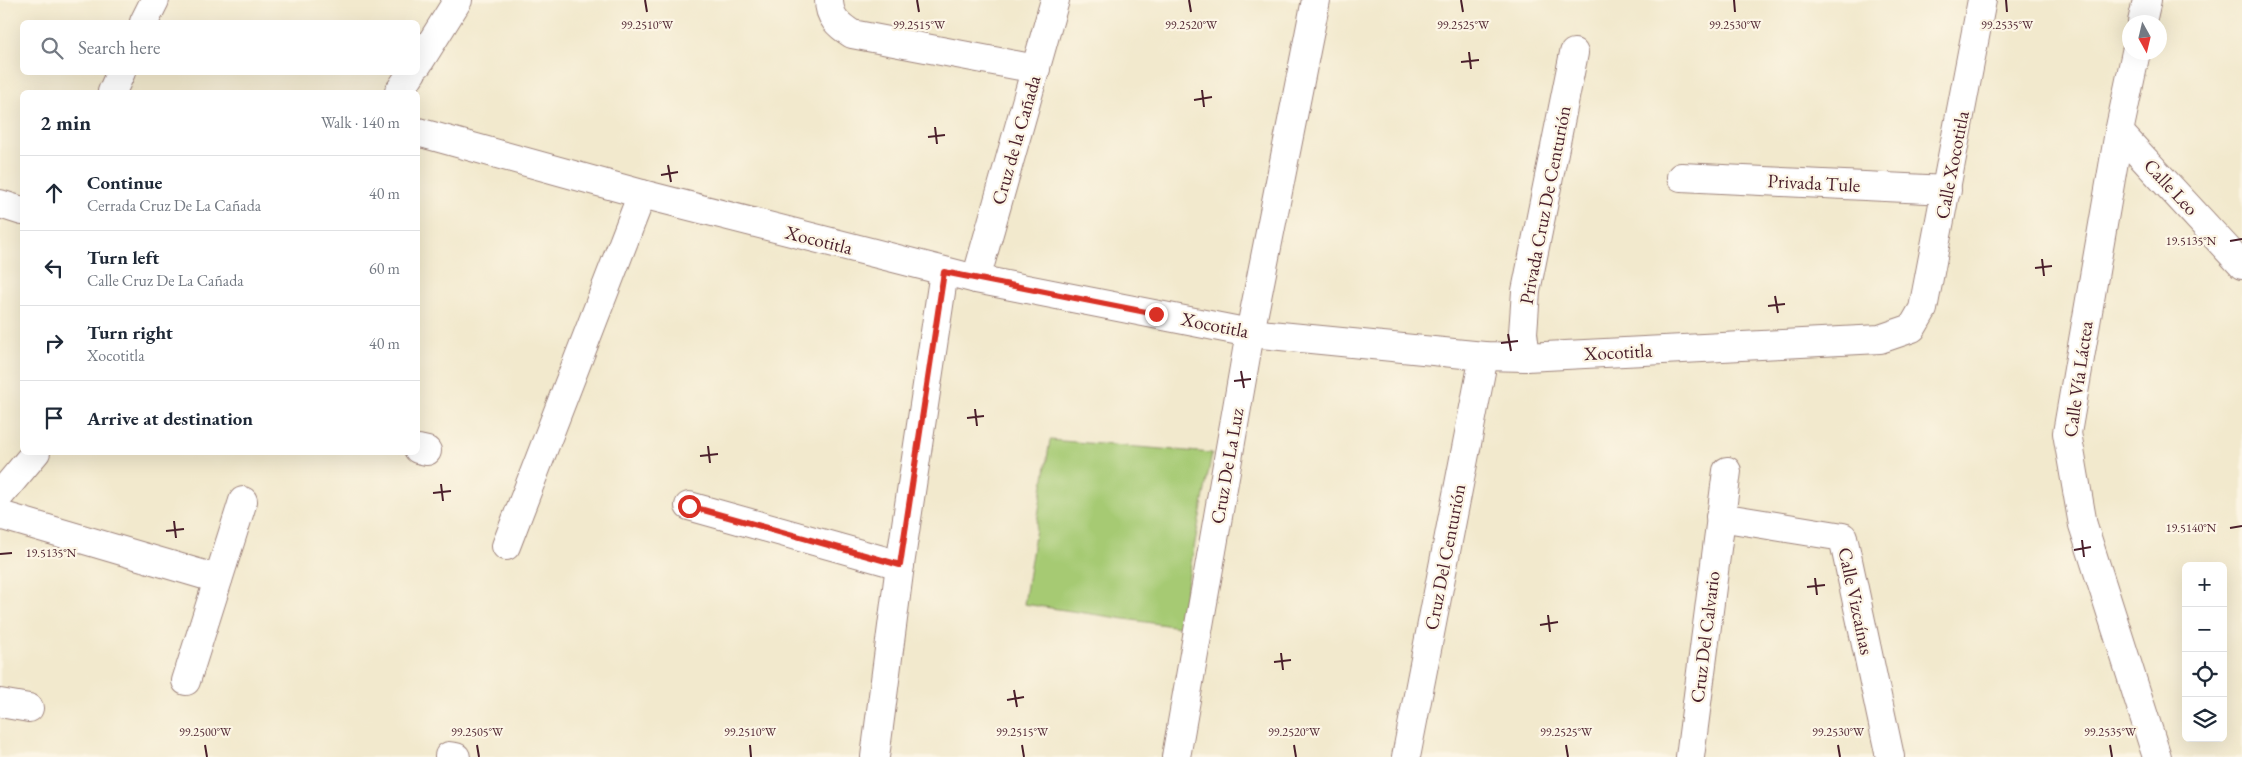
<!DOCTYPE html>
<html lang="en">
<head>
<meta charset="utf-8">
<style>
	body { margin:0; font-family:"EB Garamond",serif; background:#f2f2f3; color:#1f2937 }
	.controls { position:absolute; right:15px; bottom:15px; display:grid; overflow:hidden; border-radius:8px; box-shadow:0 5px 20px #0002 }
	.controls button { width:45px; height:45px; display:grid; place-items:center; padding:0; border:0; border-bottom:1px solid #e0e1e3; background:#fff; color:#1f2937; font:25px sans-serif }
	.compass { position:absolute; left:2122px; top:15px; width:45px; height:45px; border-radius:50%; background:#fff; box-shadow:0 5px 20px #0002; rotate:172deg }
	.stop { position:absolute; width:15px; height:15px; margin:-11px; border:4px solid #d93025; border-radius:50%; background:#fff }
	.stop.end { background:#d93025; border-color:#fff; box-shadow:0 1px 5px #0008 }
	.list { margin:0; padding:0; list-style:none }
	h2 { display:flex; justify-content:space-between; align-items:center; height:65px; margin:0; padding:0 20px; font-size:21px }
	h2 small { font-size:16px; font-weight:400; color:#747a83 }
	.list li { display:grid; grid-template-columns:32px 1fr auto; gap:15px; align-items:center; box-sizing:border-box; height:75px; padding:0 20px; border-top:1px solid #e0e1e3 }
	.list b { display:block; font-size:19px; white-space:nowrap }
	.list p { margin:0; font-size:16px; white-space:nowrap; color:#747a83 }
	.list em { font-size:16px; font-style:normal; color:#747a83 }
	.icon { flex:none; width:28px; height:28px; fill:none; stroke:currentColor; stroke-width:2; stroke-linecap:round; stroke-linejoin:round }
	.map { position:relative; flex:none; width:2242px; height:757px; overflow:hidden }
	.search { position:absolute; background:#fff; box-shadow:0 5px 20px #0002; left:20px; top:20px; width:400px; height:55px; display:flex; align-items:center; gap:12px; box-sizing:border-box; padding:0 18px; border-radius:8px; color:#747a83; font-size:19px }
	.panel { position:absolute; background:#fff; box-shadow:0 5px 20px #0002; left:20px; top:90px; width:400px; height:365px; border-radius:8px }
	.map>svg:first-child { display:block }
	.green { fill:#a6ca73; stroke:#78744f }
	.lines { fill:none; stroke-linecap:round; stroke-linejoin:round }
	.minor-casing { stroke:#9e847c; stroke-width:30 }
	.minor { stroke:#fff; stroke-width:28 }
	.route { stroke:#d93025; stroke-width:6 }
	.ticks { fill:none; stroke:#4a1f2b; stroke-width:2 }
	.labels { text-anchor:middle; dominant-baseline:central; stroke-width:4.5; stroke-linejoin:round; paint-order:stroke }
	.street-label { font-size:19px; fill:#4a1f2b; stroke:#fcf5e5 }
	.ticks-label { font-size:12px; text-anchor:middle; fill:#4a1f2b; stroke:#fcf5e5; stroke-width:4.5; stroke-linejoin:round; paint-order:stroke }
</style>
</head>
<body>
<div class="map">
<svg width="2242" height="757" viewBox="0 0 2242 757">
	<rect width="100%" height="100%" fill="#fcf5e5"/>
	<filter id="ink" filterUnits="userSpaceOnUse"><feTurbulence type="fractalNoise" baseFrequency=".02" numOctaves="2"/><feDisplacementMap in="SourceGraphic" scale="10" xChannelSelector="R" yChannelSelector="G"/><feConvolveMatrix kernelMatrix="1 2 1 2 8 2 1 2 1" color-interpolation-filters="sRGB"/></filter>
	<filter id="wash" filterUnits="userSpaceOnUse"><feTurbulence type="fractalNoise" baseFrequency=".0096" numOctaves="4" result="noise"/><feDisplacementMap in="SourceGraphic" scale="20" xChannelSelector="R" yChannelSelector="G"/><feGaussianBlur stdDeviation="1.12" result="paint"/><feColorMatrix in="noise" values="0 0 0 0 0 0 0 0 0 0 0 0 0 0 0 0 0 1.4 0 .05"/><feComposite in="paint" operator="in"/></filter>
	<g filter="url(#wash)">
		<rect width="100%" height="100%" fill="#f2e9cd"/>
		<!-- green -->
		<path class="green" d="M 1050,440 L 1212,453 L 1179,627 L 1024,604 Z"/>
	</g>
	<g filter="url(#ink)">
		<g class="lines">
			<!-- minor casing -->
			<g class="minor-casing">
				<g id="minor">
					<path d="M 829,0 C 829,17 838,25 852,34 L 1036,69"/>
					<path d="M 144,22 L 155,0"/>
					<path d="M 2142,22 L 2147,0"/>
					<path d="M 2136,52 L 2119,132 L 2067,433 L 2083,525 L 2157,757"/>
					<path d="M 418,64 L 458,0"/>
					<path d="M 112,92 L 121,72"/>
					<path d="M 399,92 L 412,72"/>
					<path d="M 418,132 L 642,194 L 976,279 L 1250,333 L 1484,356 L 1526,357 L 1880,339 L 1912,328 L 1923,309 L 1982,0"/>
					<path d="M 2119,132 L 2242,265"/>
					<path d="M 1681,177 L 1947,190"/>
					<path d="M 0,204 L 22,211"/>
					<path d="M 976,279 L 1055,0"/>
					<path d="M 1526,357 L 1523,333 L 1526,291 L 1574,53"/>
					<path d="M 418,449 L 427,451"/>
					<path d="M 0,495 L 36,452"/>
					<path d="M 689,506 L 900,565"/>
					<path d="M 0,515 L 218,579"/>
					<path d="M 1720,517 L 1843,537 L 1890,757"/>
					<path d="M 506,546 L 642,194"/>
					<path d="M 186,681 L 243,501"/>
					<path d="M 0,703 L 29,708"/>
					<path d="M 449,756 L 456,757"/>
					<path d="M 875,757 L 900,565 L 944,272"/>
					<path d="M 1176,757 L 1250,333 L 1316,0"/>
					<path d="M 1406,757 L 1484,356"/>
					<path d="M 1690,757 L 1727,471"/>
				</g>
			</g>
			<!-- minor -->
			<use href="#minor" class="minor"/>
		</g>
	</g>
	<g class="lines" filter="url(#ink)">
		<!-- route -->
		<path class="route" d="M 689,506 L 900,565 L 944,272 L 1156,314"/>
	</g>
	<!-- ticks -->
	<path class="ticks" d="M 645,0 L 647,12M 917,0 L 919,12M 1189,0 L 1191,12M 1461,0 L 1463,12M 1734,0 L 1735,12M 2006,0 L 2007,12M 1469,52 L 1471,69M 1461,62 L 1479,60M 1202,90 L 1204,107M 1194,100 L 1212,97M 935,127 L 937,144M 928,137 L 945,135M 668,165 L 671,182M 661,175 L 678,172M 2230,241 L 2242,239M 2042,259 L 2044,276M 2035,268 L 2052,266M 1775,296 L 1778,313M 1768,306 L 1785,304M 1508,334 L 1511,351M 1501,343 L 1518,341M 1241,371 L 1244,388M 1234,381 L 1251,379M 975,409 L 977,426M 967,418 L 984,416M 708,446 L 710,463M 700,456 L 718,454M 441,484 L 443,501M 433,493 L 451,491M 174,521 L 176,538M 2230,528 L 2242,526M 166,531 L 184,529M 2082,540 L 2084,557M 2074,550 L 2091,547M 0,554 L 12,553M 1815,578 L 1817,595M 1807,587 L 1825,585M 1548,615 L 1550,632M 1540,625 L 1558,622M 1281,653 L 1283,670M 1274,662 L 1291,660M 1014,690 L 1017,707M 1007,700 L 1024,697M 205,745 L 207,757M 477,745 L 479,757M 750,745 L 751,757M 1022,745 L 1024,757M 1294,745 L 1296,757M 1566,745 L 1568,757M 1838,745 L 1840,757M 2110,745 L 2112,757"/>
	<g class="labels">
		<!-- street labels -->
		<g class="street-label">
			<text transform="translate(1016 140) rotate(-74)">Cruz de la Cañada</text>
			<text transform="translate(1952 165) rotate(-79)">Calle Xocotitla</text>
			<text transform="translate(1814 183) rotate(3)">Privada Tule</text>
			<text transform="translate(2171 187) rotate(47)">Calle Leo</text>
			<text transform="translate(1545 205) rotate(-79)">Privada Cruz De Centurión</text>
			<text transform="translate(819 240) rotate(14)">Xocotitla</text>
			<text transform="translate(1215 325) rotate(11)">Xocotitla</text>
			<text transform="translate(1618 352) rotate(-3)">Xocotitla</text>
			<text transform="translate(2078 379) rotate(-82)">Calle Vía Láctea</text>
			<text transform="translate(1227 466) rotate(-80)">Cruz De La Luz</text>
			<text transform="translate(1445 557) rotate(-79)">Cruz Del Centurión</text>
			<text transform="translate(1856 601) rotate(78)">Calle Vizcaínas</text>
			<text transform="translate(1705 637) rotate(-83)">Cruz Del Calvario</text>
		</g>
	</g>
	<g class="ticks-label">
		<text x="647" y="29">99.2510°W</text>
		<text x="919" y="29">99.2515°W</text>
		<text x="1191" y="29">99.2520°W</text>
		<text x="1463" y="29">99.2525°W</text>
		<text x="1735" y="29">99.2530°W</text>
		<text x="2007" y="29">99.2535°W</text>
		<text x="2191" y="245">19.5135°N</text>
		<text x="2191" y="532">19.5140°N</text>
		<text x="51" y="557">19.5135°N</text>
		<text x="205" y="736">99.2500°W</text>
		<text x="477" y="736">99.2505°W</text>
		<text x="750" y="736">99.2510°W</text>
		<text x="1022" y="736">99.2515°W</text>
		<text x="1294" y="736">99.2520°W</text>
		<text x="1566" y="736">99.2525°W</text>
		<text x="1838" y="736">99.2530°W</text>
		<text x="2110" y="736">99.2535°W</text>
	</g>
</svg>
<div class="controls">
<button>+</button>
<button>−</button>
<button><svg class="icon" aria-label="locate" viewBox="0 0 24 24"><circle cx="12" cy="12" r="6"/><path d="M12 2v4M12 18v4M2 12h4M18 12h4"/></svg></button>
<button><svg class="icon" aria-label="layers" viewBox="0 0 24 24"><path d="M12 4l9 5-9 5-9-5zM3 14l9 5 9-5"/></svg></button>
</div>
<svg class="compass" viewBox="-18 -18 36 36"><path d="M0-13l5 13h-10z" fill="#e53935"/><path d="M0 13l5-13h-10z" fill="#747a83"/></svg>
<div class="stop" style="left:689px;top:506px"></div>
<div class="stop end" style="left:1156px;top:314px"></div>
<div class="search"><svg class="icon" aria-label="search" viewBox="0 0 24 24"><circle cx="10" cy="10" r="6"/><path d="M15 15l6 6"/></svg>Search here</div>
<section class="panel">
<h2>2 min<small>Walk · 140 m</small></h2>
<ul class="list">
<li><svg class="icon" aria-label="ahead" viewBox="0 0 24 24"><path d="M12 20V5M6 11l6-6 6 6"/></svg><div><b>Continue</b><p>Cerrada Cruz De La Cañada</p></div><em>40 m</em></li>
<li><svg class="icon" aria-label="left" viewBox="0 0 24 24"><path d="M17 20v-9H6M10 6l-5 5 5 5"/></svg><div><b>Turn left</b><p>Calle Cruz De La Cañada</p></div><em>60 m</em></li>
<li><svg class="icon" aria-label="right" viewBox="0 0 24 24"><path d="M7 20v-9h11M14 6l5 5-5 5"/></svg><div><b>Turn right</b><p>Xocotitla</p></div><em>40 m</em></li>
<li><svg class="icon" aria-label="arrive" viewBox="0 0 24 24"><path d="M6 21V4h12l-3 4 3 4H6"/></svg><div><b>Arrive at destination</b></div></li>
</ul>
</section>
</div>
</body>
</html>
